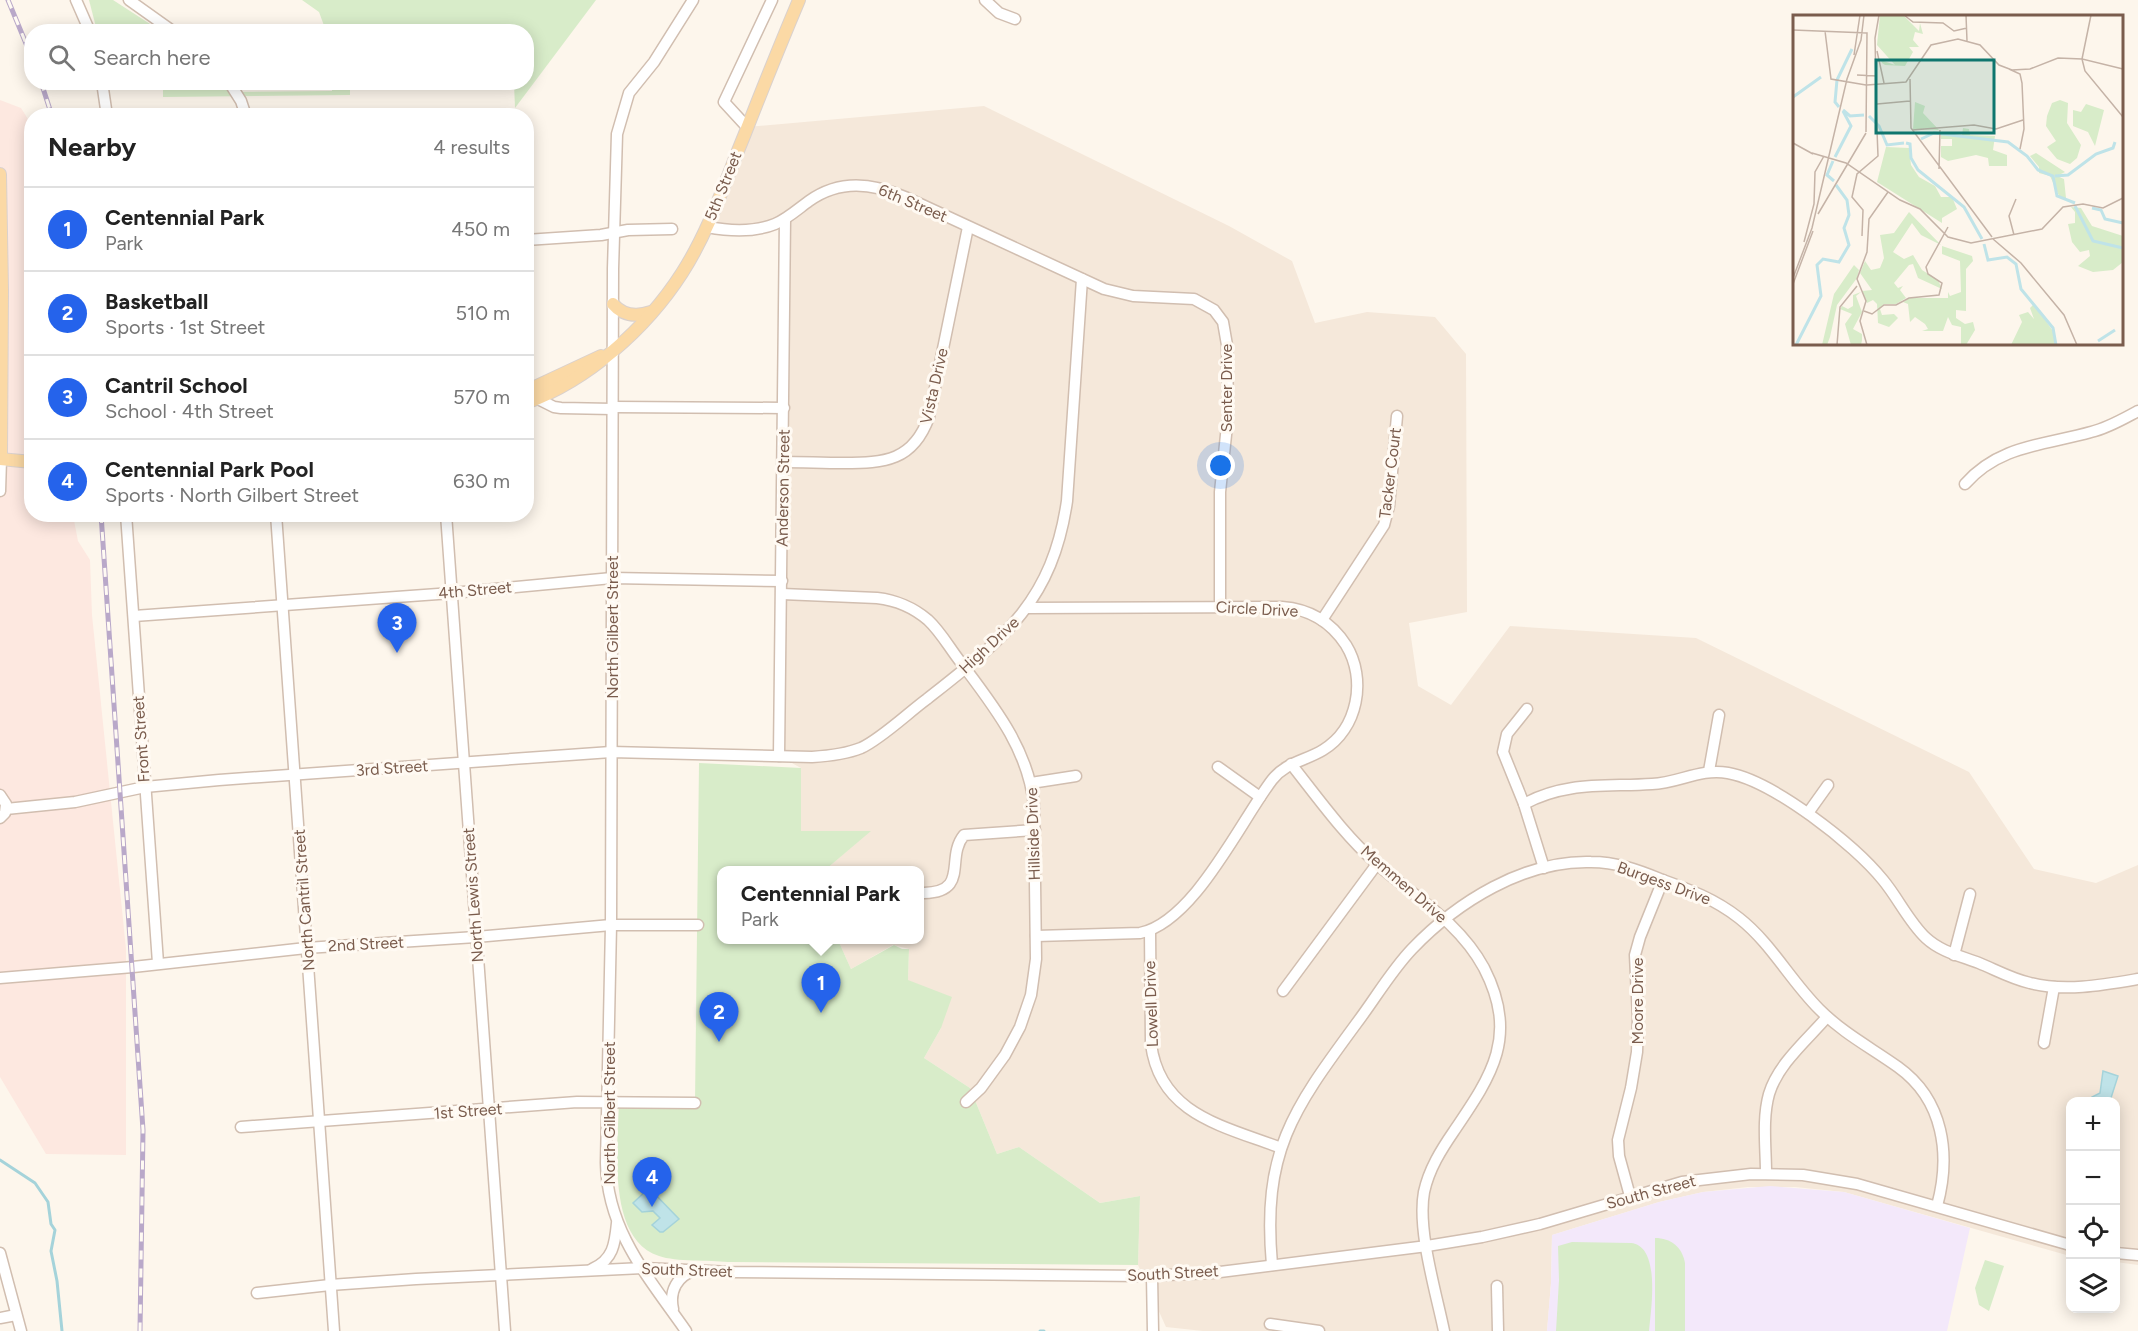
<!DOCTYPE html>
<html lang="en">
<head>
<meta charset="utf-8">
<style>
	body { margin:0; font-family:Figtree,sans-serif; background:#f6f6f6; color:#222 }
	.controls { position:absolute; right:18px; bottom:18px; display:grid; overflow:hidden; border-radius:12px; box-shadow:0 3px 15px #0003 }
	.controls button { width:54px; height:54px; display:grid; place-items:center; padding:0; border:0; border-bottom:2px solid #e0e0e0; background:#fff; color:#222; font:30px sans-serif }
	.you { position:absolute; left:1221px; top:466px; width:21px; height:21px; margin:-15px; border:4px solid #fff; border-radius:50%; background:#1a73e8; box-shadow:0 0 0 9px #1a73e833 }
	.badge { display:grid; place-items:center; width:39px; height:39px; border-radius:50%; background:#2563eb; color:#fff; font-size:20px; font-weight:700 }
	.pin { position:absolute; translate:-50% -50px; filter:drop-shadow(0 2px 3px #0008) }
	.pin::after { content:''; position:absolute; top:32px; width:21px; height:18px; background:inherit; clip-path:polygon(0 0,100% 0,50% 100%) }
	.popup { position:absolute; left:717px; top:866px; width:207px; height:78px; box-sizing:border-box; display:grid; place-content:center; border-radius:12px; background:#fff; filter:drop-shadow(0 2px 4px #0005); font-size:20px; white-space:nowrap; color:#767676 }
	.popup b { font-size:22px; color:#222 }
	.popup::after { content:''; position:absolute; left:50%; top:100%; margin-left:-12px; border:12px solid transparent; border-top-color:#fff }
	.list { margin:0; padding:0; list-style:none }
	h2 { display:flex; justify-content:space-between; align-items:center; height:78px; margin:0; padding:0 24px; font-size:26px }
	h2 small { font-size:20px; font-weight:400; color:#767676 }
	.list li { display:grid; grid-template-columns:39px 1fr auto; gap:18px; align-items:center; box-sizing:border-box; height:84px; padding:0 24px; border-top:2px solid #e0e0e0 }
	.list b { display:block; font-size:22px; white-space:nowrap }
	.list p { margin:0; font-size:20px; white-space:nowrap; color:#767676 }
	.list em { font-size:20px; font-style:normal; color:#767676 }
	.icon { flex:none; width:33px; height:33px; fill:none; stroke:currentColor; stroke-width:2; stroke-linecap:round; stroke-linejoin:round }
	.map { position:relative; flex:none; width:2138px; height:1331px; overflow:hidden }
	.search { position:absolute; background:#fff; box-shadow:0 3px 15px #0003; left:24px; top:24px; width:510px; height:66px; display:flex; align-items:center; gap:15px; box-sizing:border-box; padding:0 21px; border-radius:24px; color:#767676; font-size:22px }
	.panel { position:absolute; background:#fff; box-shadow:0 3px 15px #0003; left:24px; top:108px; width:510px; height:414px; border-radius:24px }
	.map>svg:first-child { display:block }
	.residential { fill:#f5e8da }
	.commercial { fill:#fde8e0 }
	.education { fill:#f3e8fa }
	.green { fill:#d8ecc9 }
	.water { fill:#bfe3e8; stroke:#a5d3da; stroke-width:1.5 }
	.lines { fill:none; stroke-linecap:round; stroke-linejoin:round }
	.stream { stroke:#a5d3da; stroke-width:3 }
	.minor-casing { stroke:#d1beb0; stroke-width:13 }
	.major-casing { stroke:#dad1cd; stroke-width:14 }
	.minor { stroke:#fff; stroke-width:10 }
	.major { stroke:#fbd9a5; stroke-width:12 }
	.rail-casing { stroke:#b9a8c9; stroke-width:5 }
	.rail { stroke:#fffaf3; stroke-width:3; stroke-dasharray:9; stroke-linecap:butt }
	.labels { text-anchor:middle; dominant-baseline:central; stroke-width:6; stroke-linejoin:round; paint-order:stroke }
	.street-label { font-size:16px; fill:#7a5c4d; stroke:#fffaf3 }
	.inset-river { fill:none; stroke:#bfe3e8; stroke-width:3 }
	.inset-road { fill:none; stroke:#c5b3a7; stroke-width:1.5 }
	.view { fill:#0f766e; fill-opacity:0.15; stroke:#0f766e; stroke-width:3 }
	.inset-edge { fill:none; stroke:#7a5c4d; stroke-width:3 }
</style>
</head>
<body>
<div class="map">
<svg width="2138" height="1331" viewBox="0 0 2138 1331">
	<rect width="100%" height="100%" fill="#fdf6ec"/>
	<!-- residential -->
	<path class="residential" d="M 984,106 L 1229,226 L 1292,261 L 1315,323 L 1367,312 L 1435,317 L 1466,354 L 1467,612 L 1409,623 L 1418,686 L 1451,705 L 1510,626 L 1696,638 L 1969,772 L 2034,869 L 2096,883 L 2138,865 L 2138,1265 L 2116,1262 L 2116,1102 L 2070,1102 L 2070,1256 L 1844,1192 L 1795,1187 L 1748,1187 L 1703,1192 L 1659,1202 L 1552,1235 L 1551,1283 L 1547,1331 L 1203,1331 L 1166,1327 L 1138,1265 L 1140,1196 L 1100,1203 L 1019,1147 L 997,1154 L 970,1088 L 924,1058 L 941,1028 L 908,980 L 909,949 L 893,945 L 851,969 L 838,940 L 920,940 L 920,870 L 825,870 L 870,831 L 801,831 L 801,768 L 779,756 L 785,219 L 754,230 L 707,227 L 747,127 Z"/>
	<!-- commercial -->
	<path class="commercial" d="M 0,100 L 21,108 L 31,124 L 32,514 L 73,515 L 78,541 L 90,560 L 92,615 L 126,949 L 126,1155 L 46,1154 L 0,1077 Z"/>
	<!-- education -->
	<path class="education" d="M 1770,1186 L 1844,1192 L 1970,1228 L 1947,1331 L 1547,1331 L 1551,1283 L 1552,1235 L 1659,1202 L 1703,1192 Z"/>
	<!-- green -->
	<g class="green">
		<path d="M 89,0 L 113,0 L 161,31 L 97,31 Z"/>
		<path d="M 302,0 L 596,0 L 515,108 L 514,83 L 526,82 L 526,32 L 326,31 L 319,12 Z"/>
		<path d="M 163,83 L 220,83 L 229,92 L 332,91 L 332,83 L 350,83 L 350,95 L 163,97 Z"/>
		<path d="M 699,763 L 801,768 L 801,831 L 871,831 L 825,870 L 722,870 L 722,940 L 838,940 L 851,969 L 894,945 L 902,949 L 909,949 L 908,980 L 952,997 L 941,1028 L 924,1058 L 970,1088 L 997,1154 L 1019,1147 L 1100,1203 L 1140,1196 L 1138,1265 L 728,1262 C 709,1260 676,1262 659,1256 C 606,1239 618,1145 619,1101 L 695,1103 Z"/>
		<path d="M 1655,1238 C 1671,1238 1682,1247 1685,1263 L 1685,1331 L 1655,1331 Z"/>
		<path d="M 1572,1242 L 1631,1243 C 1661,1246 1651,1309 1649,1331 L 1556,1331 L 1559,1280 L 1558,1246 Z"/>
		<path d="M 1985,1260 L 2004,1266 L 1989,1311 L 1979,1305 L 1975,1288 Z"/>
	</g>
	<!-- water -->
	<g class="water">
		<path d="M 2103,1071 L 2118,1076 L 2110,1101 L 2094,1101 L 2092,1097 L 2100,1093 Z"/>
		<path d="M 649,1188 L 679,1219 L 663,1232 L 660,1232 L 652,1225 L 660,1218 L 653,1211 L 642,1212 L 633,1203 Z"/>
	</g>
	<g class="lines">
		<!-- stream -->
		<g class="stream">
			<path d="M 0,1160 L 35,1183 L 48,1202 L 51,1224 L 55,1230 L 51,1251 L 57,1281 L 62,1331"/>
			<path d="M 1040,1331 L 1044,1331"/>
		</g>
		<!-- minor casing -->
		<g class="minor-casing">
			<g id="minor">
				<path d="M 76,0 L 90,32"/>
				<path d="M 129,0 L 174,32"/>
				<path d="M 985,0 L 999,13 L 1015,19"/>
				<path d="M 102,82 L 107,116"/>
				<path d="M 229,82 L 241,101 L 246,116"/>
				<path d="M 747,127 L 724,102 L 772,0"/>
				<path d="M 707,227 C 729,231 753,233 775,224 C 787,219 798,209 809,201 C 840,179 872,183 905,197 L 1104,289 L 1133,296 L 1194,299 L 1214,310 L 1223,322 L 1227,345 L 1228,416 L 1220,492 L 1220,607"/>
				<path d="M 526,240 L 601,235 L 628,230 L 672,229"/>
				<path d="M 538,399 L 554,407 L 561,408 L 613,409"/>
				<path d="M 613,407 L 784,408"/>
				<path d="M 783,462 C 803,462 823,463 843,463 C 885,463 913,461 929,417 L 968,227"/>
				<path d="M 1965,484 C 1999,445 2045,445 2091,432 C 2108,428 2123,419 2138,411"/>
				<path d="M 0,491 L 1,459"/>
				<path d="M 126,514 L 158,963"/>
				<path d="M 276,514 L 334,1331"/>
				<path d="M 446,514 L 505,1331"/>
				<path d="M 782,594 L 877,598 C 895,600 914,608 928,620 C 940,631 949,647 959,660 C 992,704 1029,749 1034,806 L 1036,959 L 1031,995 L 1020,1027 L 1005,1055 L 981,1088 L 966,1102"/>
				<path d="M 1027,608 L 1282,607 C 1309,609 1331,622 1346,645 C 1367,679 1358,729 1323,750 C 1305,761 1286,762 1272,780 C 1240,822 1194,922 1140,933 L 1036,936"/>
				<path d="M 134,616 L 452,593 L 612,578 L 782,581"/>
				<path d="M 1322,620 L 1384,525 L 1389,506 L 1397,416"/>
				<path d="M 1527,709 L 1507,734 L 1503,752 L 1524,804 L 1544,868"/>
				<path d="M 779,756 L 785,219"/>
				<path d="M 1291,764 C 1318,798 1344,835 1377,864 C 1415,897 1459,922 1484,968 C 1519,1036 1492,1075 1454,1131 C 1441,1150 1429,1169 1424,1192 C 1417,1230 1436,1292 1444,1331"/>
				<path d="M 1218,767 L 1260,797"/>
				<path d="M 1709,771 L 1719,715"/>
				<path d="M 1031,783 L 1076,776"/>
				<path d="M 0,795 L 6,804 L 5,813 L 0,818"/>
				<path d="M 1524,804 C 1566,781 1606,787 1652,784 C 1679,783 1700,768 1728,773 C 1773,781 1854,844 1883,880 C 1898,898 1909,922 1926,938 C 1941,952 1961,956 1979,963 C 1996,970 2012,979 2030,983 C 2065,992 2103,985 2138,979"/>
				<path d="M 6,809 L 75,802 L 145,787 L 219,780 L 611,752 L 812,757 C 828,756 846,754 861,748 C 881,739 909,712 927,699 C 1003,639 1052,603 1067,501 L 1082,279"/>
				<path d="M 1808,813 L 1828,785"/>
				<path d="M 924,893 C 970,892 945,858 964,835 L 1035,830"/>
				<path d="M 1150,931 L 1151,1044 C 1160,1115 1224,1126 1281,1148"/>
				<path d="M 1954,955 L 1970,894"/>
				<path d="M 0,978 L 133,967 L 306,948 L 476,937 L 611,925 L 698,925"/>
				<path d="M 1283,991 L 1377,864"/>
				<path d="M 2044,1043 L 2054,987"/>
				<path d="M 241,1127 L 577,1102 L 695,1103"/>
				<path d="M 1766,1173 C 1766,1148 1762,1119 1769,1094 C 1778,1064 1807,1040 1827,1017"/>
				<path d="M 1630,1196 L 1619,1156 L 1618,1140 L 1631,1088 L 1637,1052 L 1638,1018 L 1635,955 L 1640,937 L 1663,880"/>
				<path d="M 0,1253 L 21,1331"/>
				<path d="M 2116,1253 L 2138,1255"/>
				<path d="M 1272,1265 C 1262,1152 1292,1111 1356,1024 C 1375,999 1391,971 1412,949 C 1457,902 1524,860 1591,862 C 1616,862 1638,870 1660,879 C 1688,889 1715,899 1739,918 C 1771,943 1790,980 1819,1009 C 1844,1034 1870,1047 1898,1067 C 1944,1100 1951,1155 1937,1206"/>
				<path d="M 592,1269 C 613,1260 615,1244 617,1223"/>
				<path d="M 1152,1276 L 1153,1331"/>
				<path d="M 1497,1286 L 1498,1331"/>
				<path d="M 257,1293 L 330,1285 L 416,1279 L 643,1268 L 732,1272 L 1142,1276 L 1212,1273 L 1427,1246 L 1482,1237 L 1540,1224 L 1682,1182 L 1751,1174 L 1803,1175 L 1857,1184 L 2070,1245"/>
				<path d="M 673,1309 C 669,1291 677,1276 695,1270"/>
				<path d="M 0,1318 L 16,1315"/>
				<path d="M 1270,1324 L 1319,1331"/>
				<path d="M 686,1331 C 649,1278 607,1231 606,1163 L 611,925 L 613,269 L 617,134 L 629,93 L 654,62 L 693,0"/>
			</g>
		</g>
		<!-- major casing -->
		<g class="major-casing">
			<g id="major">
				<path d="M 0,174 L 2,290 L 1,459"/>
				<path d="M 613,304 C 623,316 636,317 651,312"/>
				<path d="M 526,391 L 601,356"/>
				<path d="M 526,403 C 588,380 646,329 682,273 C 709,231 725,182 744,136 C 762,90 780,45 799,0"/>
				<path d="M 0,459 L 32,462"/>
			</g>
		</g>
		<!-- minor -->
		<use href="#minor" class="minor"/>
		<!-- major -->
		<use href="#major" class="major"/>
		<!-- rail casing -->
		<g class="rail-casing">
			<g id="rail">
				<path d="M 8,0 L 32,58"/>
				<path d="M 41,82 L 52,116"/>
				<path d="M 101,514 L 143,1130 L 140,1331"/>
			</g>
		</g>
		<!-- rail -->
		<use href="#rail" class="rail"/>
	</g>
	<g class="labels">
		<!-- street labels -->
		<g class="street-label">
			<text transform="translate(723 186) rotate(-68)">5th Street</text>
			<text transform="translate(913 203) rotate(23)">6th Street</text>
			<text transform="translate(934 386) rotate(-77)">Vista Drive</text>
			<text transform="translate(1226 388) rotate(-90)">Senter Drive</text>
			<text transform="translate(1390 473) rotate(-83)">Tacker Court</text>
			<text transform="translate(783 488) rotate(-89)">Anderson Street</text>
			<text transform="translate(475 590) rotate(-5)">4th Street</text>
			<text transform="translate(1257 609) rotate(3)">Circle Drive</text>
			<text transform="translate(612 627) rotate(-90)">North Gilbert Street</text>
			<text transform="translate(989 645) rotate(-43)">High Drive</text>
			<text transform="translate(141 739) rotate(-94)">Front Street</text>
			<text transform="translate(392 768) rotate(-4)">3rd Street</text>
			<text transform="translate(1033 834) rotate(-92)">Hillside Drive</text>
			<text transform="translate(1664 883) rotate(20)">Burgess Drive</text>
			<text transform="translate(1404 884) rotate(41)">Memmen Drive</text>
			<text transform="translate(473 895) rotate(-94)">North Lewis Street</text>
			<text transform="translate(304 900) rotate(-94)">North Cantril Street</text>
			<text transform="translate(366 944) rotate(-3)">2nd Street</text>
			<text transform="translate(1637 1001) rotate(-90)">Moore Drive</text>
			<text transform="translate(1151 1004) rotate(-92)">Lowell Drive</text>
			<text transform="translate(468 1111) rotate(-4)">1st Street</text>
			<text transform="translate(609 1113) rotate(-90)">North Gilbert Street</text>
			<text transform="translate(1651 1192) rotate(-15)">South Street</text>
			<text transform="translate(687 1270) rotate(2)">South Street</text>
			<text transform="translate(1173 1273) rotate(-3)">South Street</text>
		</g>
	</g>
	<!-- overview -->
	<g transform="translate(1793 15)">
		<rect width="330" height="330" fill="#fdf6ec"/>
		<path d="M 87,0 L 110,0 L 126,16 L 127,8 L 130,19 L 122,17 L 120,25 L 126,32 L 116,32 L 120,37 L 112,51 L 92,50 L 89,48 L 88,45 L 102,50 L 84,30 ZM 267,85 L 275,88 L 274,108 L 288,130 L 284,143 L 277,149 L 264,144 L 254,132 L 263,126 L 253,111 L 254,101 L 259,88 ZM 122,87 L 132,91 L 130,98 L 146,115 L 120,114 ZM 293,89 L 311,95 L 302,131 L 295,117 L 280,111 L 280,95 L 288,97 ZM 170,113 L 176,114 L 177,120 L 202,121 L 200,135 L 214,140 L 214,151 L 196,151 L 195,143 L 183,140 L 155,146 L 148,142 L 148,131 L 159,131 L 159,124 L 148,124 L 148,118 L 169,121 ZM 93,132 L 116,133 L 118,150 L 126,162 L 142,171 L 148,182 L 159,182 L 164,194 L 149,203 L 149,208 L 84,167 ZM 243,138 L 272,157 L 264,161 L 271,164 L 273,183 L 267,183 L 257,161 L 246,158 L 246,152 L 237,141 ZM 278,192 L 288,193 L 299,211 L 330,221 L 330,247 L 320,255 L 300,257 L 285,251 L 297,241 L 296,235 L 287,237 L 279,227 L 275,209 L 282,208 L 282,197 ZM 116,197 L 148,230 L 128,220 L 119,208 L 100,237 L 111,244 L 120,240 L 129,255 L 145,265 L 149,274 L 125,263 L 120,249 L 116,250 L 101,268 L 105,273 L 110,271 L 107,275 L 113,283 L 103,289 L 91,289 L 87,294 L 89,300 L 101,299 L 105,303 L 96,312 L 85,308 L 84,289 L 80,285 L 74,288 L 69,276 L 79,275 L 67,258 L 72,246 L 78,255 L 87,253 L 91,243 L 87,220 L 101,218 ZM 149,231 L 179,241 L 180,246 L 173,254 L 173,296 L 163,295 L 163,303 L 172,309 L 180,307 L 182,315 L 173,330 L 168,330 L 168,312 L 159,310 L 155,302 L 150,316 L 129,316 L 135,314 L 132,309 L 122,302 L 117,307 L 115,289 L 110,287 L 117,283 L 155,283 L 155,277 L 157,281 L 168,277 L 167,246 L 149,239 ZM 61,250 L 66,255 L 64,263 L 44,290 L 37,322 L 34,330 L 29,330 L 41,279 ZM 68,277 L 63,281 L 69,297 L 60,314 L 69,319 L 69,325 L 68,330 L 58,330 L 52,309 L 59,299 L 47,294 L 49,291 L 55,294 L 60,291 L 60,280 ZM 241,289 L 262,319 L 262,330 L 218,330 L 229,307 L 226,300 L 235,297 L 241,304 L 237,293 Z" fill="#d8ecc9"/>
		<path class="inset-river" d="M 0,82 L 28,62M 46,92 L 42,87 L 44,65 L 59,34M 50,95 L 57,101 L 71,100M 76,101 L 86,111 L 94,130 L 111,128M 128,124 L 141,118 L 215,127 L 234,141 L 245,155 L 260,161 L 264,181 L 282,188M 113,128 L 117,129 L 118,143 L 125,155 L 171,192 L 189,224M 42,142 L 58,111 L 50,96M 40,146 L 34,160 L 41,166M 262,161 L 275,160 L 303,139 L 320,133 L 322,127M 282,191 L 300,226 L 330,233M 299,193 L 308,195 L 312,204 L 330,208M 191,229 L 195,245 L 214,242 L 223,249 L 228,274 L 260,313 L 263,330M 305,326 L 322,315M 3,330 L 28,281 L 24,250 L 30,244 L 46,247 L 56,230 L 51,213 L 56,200 L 54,185 L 43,170"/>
		<path class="inset-road" d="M 111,0 L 120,7 L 150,8 L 161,16 L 174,13M 173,0 L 174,26M 298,0 L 289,44 L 330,54M 0,15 L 74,18 L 73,117M 32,16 L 38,64 L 73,70M 84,36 L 91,68M 61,40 L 67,0M 216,54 L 227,59 L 229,68 L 231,114 L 227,134M 64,60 L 84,61M 117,64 L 118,113 L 199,222M 74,70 L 113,67 L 138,30 L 165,24 L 187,30 L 206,50 L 219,55 L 237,54 L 265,43 L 289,44 L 292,56 L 330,102M 83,70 L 82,23 L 86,0M 83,89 L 83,70M 84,89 L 117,86M 119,115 L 181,110 L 203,114 L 230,105M 0,128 L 20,139M 19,138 L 53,148 L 107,185 L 127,194 L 155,222 L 178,228 L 249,214 L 270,192 L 290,189 L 310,193 L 330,183M 146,154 L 147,115M 25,199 L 73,118M 221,220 L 216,201 L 223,184M 69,221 L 70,195 L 59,182 L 64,159 L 85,141 L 83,90M 200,224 L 228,248 L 271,300 L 284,330M 11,227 L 21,189 L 22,157 L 31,141M 0,263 L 19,213 L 54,64 L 68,25 L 71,0M 0,269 L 20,216M 71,296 L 79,299 L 91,290 L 103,290 L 116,283 L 146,280 L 149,268 L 135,259 L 133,252 L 155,212M 44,330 L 47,292 L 64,271M 74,330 L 67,306 L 73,286 L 64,264 L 74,237 L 76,204 L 95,177"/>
		<path class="view" d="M 83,45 L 201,45 L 201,118 L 83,118 Z"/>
		<rect width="330" height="330" class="inset-edge"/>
	</g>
</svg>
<div class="controls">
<button>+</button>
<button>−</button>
<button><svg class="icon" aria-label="locate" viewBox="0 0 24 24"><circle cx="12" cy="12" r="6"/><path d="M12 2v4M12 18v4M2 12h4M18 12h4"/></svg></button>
<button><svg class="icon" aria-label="layers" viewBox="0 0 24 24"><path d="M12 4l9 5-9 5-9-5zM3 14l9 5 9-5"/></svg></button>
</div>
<div class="you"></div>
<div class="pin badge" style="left:821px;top:1013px">1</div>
<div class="popup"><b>Centennial Park</b>Park</div>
<div class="pin badge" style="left:719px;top:1042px">2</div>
<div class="pin badge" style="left:397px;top:653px">3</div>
<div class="pin badge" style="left:652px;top:1207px">4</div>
<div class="search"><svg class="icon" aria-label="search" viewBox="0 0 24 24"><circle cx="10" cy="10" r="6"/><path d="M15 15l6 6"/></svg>Search here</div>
<section class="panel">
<h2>Nearby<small>4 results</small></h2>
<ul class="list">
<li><span class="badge">1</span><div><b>Centennial Park</b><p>Park</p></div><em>450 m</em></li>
<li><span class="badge">2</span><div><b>Basketball</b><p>Sports · 1st Street</p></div><em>510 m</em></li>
<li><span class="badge">3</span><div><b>Cantril School</b><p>School · 4th Street</p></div><em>570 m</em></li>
<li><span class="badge">4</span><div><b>Centennial Park Pool</b><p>Sports · North Gilbert Street</p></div><em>630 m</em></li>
</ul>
</section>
</div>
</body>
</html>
